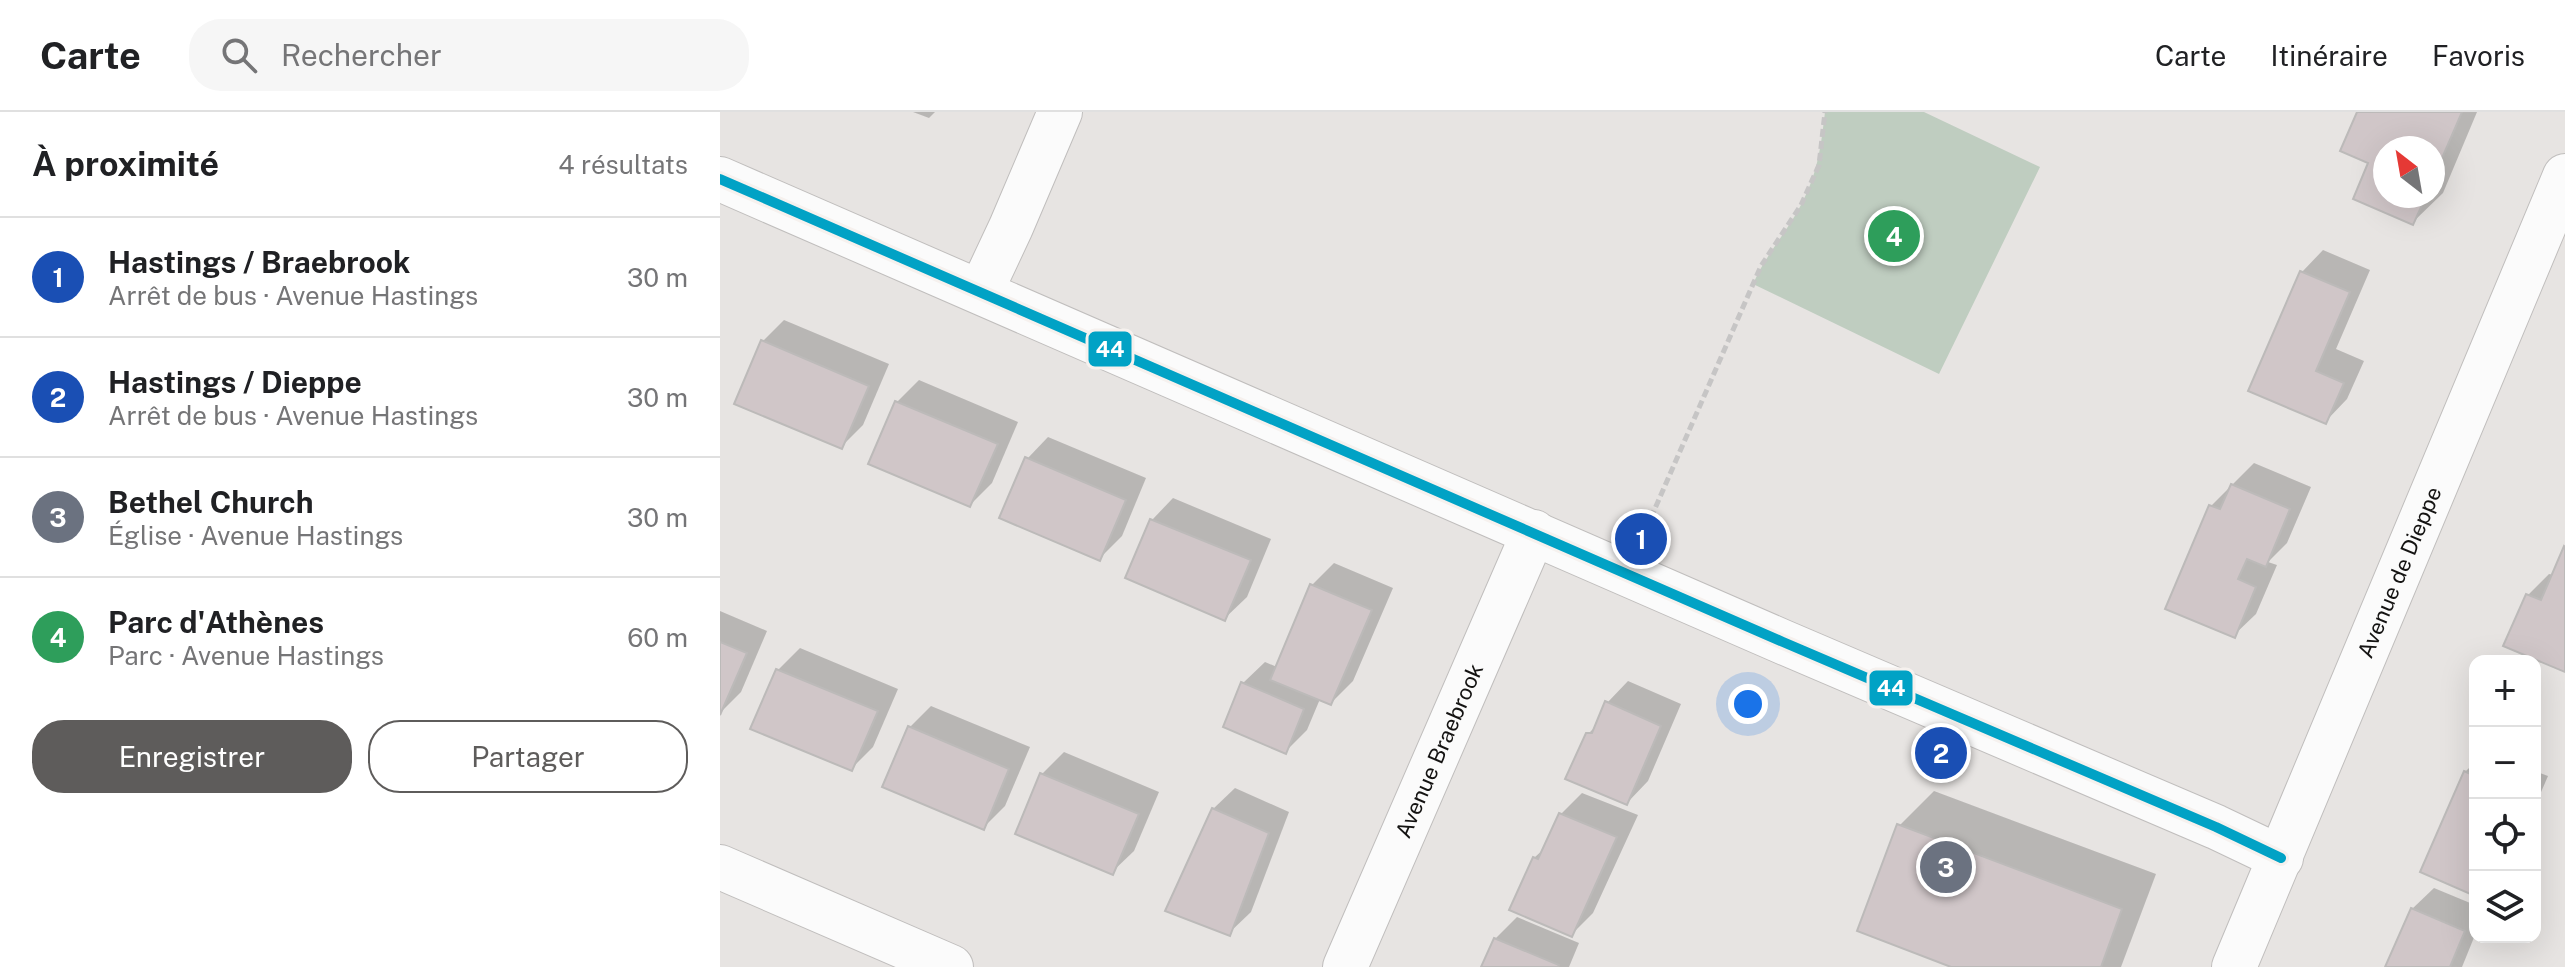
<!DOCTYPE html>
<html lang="fr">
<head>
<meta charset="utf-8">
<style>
	body { margin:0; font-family:"Public Sans",sans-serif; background:#f6f6f6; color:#202124 }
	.controls { position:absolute; right:24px; bottom:24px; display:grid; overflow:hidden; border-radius:16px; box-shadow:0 8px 32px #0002 }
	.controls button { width:72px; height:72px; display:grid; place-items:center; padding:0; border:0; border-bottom:2px solid #e0e0e0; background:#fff; color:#202124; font:40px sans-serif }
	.compass { position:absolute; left:1653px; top:24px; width:72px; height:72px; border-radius:50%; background:#fff; box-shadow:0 8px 32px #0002; rotate:329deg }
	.you { position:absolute; left:1028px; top:592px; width:28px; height:28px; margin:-20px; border:6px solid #fff; border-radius:50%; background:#1a73e8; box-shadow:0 0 0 12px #1a73e833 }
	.badge { display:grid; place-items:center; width:52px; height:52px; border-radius:50%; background:#5e5c5b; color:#fff; font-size:26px; font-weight:700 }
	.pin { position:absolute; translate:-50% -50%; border:4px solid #fff; box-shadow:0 2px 8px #0006 }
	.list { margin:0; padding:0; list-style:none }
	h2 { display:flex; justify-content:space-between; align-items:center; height:104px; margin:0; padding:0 32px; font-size:34px }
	h2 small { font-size:26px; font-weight:400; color:#757577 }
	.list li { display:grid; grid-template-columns:52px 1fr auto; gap:24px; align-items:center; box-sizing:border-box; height:120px; padding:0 32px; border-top:2px solid #e0e0e0 }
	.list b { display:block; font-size:30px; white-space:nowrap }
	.list p { margin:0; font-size:26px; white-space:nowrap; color:#757577 }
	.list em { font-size:26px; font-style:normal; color:#757577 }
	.actions { display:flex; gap:16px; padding:24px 32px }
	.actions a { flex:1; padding:18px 0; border:2px solid #5e5c5b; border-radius:32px; text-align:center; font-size:28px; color:#5e5c5b }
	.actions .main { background:#5e5c5b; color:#fff }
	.icon { flex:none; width:44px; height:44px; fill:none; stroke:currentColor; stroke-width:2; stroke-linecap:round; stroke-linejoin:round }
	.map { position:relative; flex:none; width:1845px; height:855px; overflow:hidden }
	header { display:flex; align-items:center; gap:48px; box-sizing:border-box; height:112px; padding:0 40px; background:#fff; border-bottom:2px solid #e0e0e0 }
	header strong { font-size:38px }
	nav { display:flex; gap:44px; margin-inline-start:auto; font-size:28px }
	.search { width:560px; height:72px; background:#f6f6f6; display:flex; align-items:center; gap:20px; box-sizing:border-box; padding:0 28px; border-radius:32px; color:#757577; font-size:30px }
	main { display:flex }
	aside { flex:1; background:#fff }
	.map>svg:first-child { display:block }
	.green { fill:#bfcdc0 }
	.shadow { fill:#0003; fill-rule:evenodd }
	.building { fill:#d0c6c8; stroke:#bcbab9; stroke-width:2 }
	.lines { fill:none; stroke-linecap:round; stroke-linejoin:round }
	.minor-casing { stroke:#c0bebd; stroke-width:46 }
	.path { stroke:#c6c5c5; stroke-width:5; stroke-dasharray:8 4; stroke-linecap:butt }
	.minor { stroke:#fbfbfb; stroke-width:44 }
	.bus-1-casing { stroke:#f6f1ee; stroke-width:16 }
	.bus-1 { stroke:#01a2c5; stroke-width:10 }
	.labels { text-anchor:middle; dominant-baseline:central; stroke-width:6; stroke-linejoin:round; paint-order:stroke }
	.street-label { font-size:22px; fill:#141312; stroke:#f6f1ee }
	.line-badge { stroke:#f6f1ee; stroke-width:3 }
	.badge-label { font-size:22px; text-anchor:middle; font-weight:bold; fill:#fff }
</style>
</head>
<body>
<header>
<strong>Carte</strong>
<div class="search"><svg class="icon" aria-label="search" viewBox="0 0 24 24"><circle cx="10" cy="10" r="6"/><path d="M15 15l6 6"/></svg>Rechercher</div>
<nav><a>Carte</a><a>Itinéraire</a><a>Favoris</a></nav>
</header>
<main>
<aside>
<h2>À proximité<small>4 résultats</small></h2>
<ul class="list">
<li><span class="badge" style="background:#1a4fb4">1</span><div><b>Hastings / Braebrook</b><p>Arrêt de bus · Avenue Hastings</p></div><em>30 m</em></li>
<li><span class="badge" style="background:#1a4fb4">2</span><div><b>Hastings / Dieppe</b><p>Arrêt de bus · Avenue Hastings</p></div><em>30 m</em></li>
<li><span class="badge" style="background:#6b7280">3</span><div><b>Bethel Church</b><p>Église · Avenue Hastings</p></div><em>30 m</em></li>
<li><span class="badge" style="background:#2e9e5b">4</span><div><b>Parc d'Athènes</b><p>Parc · Avenue Hastings</p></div><em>60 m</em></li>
</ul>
<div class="actions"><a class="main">Enregistrer</a><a>Partager</a></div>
</aside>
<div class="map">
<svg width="1845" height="855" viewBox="0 0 1845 855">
	<rect width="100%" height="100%" fill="#e7e4e2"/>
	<!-- green -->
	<path class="green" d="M 1105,0 L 1204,0 L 1320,55 L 1219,262 L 1033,172 C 1046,142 1068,119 1082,91 C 1098,60 1101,34 1105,0 Z"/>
	<!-- shadow -->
	<g class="shadow">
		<path d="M 193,0 L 215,0 L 209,6 Z"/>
		<path d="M 1639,0 L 1757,0 L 1723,81 L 1693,110 L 1635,86 L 1651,50 ZM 1665,36 L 1713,36 L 1713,84 L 1665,84 Z"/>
		<path d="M 1603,138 L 1650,158 L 1616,237 L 1644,249 L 1627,287 L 1606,309 L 1531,278 L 1582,160 Z"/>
		<path d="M 64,208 L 169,252 L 143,313 L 121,335 L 42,230 Z"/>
		<path d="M 199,268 L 298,310 L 272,371 L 250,393 L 177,290 Z"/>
		<path d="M 328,325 L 426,366 L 402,424 L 380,446 L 307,347 Z"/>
		<path d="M 1534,351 L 1591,375 L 1567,431 L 1548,450 L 1557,453 L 1536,502 L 1514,523 L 1491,394 Z"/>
		<path d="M 453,386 L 551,427 L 527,485 L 505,506 L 432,408 Z"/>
		<path d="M 1845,437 L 1845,558 L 1808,483 L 1829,462 L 1834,463 Z"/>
		<path d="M 614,451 L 673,476 L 633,569 L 611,591 L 600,587 L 587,618 L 566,639 L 523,571 L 545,550 L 557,555 L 592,473 Z"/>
		<path d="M 0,499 L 47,519 L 21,580 L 0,601 Z"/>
		<path d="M 80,536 L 178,577 L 153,635 L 131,657 L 58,558 Z"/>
		<path d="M 908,569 L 961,592 L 928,669 L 907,691 L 868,622 L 878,612 L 887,591 Z"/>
		<path d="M 211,594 L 310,635 L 285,694 L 263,716 L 190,615 Z"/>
		<path d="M 344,640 L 439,680 L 414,739 L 392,760 L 322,662 Z"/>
		<path d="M 1755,650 L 1755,782 L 1745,660 Z"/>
		<path d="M 1815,659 L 1828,664 L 1815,694 Z"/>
		<path d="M 515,676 L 569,700 L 531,800 L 509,821 L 493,697 Z"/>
		<path d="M 1214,679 L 1436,762 L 1401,855 L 1237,855 L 1179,714 Z"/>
		<path d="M 862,681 L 918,703 L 873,801 L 852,822 L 814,746 L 826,735 L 841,702 Z"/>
		<path d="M 1714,776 L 1755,793 L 1755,823 L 1742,855 L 1667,855 L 1692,797 Z"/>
		<path d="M 797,805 L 859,831 L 849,855 L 763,855 L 775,827 Z"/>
	</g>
	<!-- building -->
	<g class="building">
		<path d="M 1637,0 L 1742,0 L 1713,67 L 1713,36 L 1665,36 L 1665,84 L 1706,84 L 1693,113 L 1633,87 L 1648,51 L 1620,39 Z"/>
		<path d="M 1580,159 L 1630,180 L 1596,259 L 1624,271 L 1606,312 L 1528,279 Z"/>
		<path d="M 41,228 L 149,274 L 122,337 L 14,292 Z"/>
		<path d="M 175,289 L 278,332 L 250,395 L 148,352 Z"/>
		<path d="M 305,345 L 406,388 L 380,449 L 279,406 Z"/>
		<path d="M 1511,372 L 1570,397 L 1546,455 L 1527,447 L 1518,467 L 1536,475 L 1515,526 L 1445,497 L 1489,393 L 1500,397 Z"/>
		<path d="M 430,407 L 531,448 L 505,509 L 405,466 Z"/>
		<path d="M 1844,434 L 1845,435 L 1845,560 L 1783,534 L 1806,482 L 1821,488 Z"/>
		<path d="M 590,472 L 652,498 L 611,593 L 550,568 Z"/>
		<path d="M 0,530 L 27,541 L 0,603 Z"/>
		<path d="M 56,557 L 158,599 L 132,659 L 30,617 Z"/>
		<path d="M 521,570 L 584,597 L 566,642 L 503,615 Z"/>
		<path d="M 885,589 L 941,614 L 907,693 L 845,667 L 866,621 L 872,621 Z"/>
		<path d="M 188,614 L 289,657 L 264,718 L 162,675 Z"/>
		<path d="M 1744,659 L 1755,664 L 1755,784 L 1700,760 Z"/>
		<path d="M 320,661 L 419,702 L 393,763 L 295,722 Z"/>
		<path d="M 492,696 L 549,721 L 510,824 L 445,799 Z"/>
		<path d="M 839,701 L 897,725 L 852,825 L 789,798 L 813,745 L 818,747 Z"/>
		<path d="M 1177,712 L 1402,797 L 1381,855 L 1231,855 L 1137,819 Z"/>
		<path d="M 1691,796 L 1745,819 L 1730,855 L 1665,855 Z"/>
		<path d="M 774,826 L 839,853 L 838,855 L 761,855 Z"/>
	</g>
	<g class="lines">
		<!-- minor casing -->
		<g class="minor-casing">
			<g id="minor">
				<path d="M 0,67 L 1063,530 L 1496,715 L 1561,746"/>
				<path d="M 261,179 L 291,115 L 340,0"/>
				<path d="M 0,755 L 231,855"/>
				<path id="s1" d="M 625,855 L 814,420"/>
				<path id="s2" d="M 1514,855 L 1845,64"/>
			</g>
		</g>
		<!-- path -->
		<path class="path" d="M 926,417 L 1041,154 L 1081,93 L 1099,53 L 1105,0"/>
		<!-- minor -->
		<use href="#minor" class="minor"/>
		<!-- bus-1 casing -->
		<g class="bus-1-casing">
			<path id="bus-1" d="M 0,67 L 1063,530 L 1496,715 L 1561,746"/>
		</g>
		<!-- bus-1 -->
		<use href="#bus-1" class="bus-1"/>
	</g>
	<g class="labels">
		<!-- street labels -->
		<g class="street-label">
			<text stroke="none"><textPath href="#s2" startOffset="428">Avenue de Dieppe</textPath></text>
			<text stroke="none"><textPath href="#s1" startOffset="236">Avenue Braebrook</textPath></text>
		</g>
	</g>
	<g class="line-badge">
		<rect x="367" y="218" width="46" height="38" rx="8" fill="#01a2c5"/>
		<rect x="1148" y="557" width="46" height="38" rx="8" fill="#01a2c5"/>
	</g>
	<g class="badge-label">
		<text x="390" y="245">44</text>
		<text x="1171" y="584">44</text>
	</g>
</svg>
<div class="controls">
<button>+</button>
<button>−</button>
<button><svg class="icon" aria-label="locate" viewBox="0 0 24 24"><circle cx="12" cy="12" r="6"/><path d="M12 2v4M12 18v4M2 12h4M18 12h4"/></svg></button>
<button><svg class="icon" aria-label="layers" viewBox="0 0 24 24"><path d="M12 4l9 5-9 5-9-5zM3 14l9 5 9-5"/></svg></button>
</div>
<svg class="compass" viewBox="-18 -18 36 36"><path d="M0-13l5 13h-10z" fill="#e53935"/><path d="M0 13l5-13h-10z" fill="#757577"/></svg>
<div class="you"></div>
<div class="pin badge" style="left:921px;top:427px;background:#1a4fb4">1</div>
<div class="pin badge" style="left:1221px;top:641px;background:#1a4fb4">2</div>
<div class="pin badge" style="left:1226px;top:755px;background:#6b7280">3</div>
<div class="pin badge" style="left:1174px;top:124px;background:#2e9e5b">4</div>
</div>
</main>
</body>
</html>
